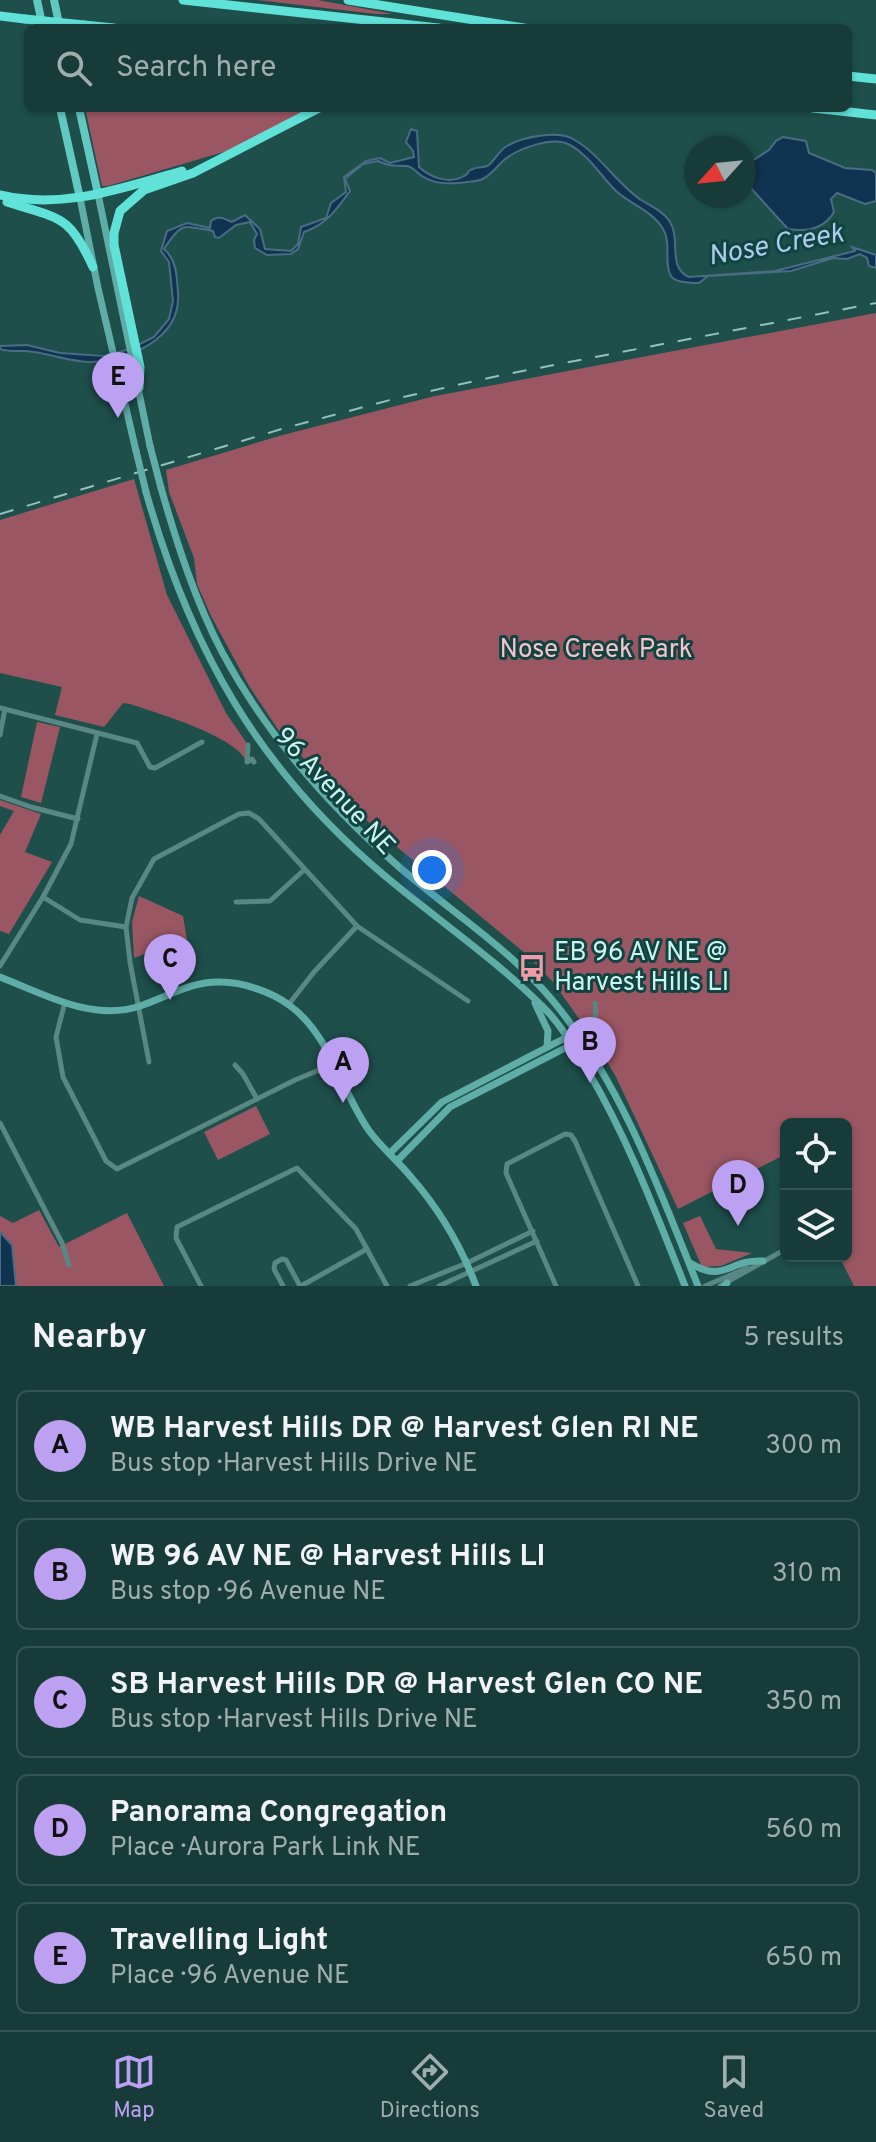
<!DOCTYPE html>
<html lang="en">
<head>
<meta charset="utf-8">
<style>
	body { margin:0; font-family:Overpass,sans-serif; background:#234643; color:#f1f3f6 }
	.controls { position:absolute; right:24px; bottom:24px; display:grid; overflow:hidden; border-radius:12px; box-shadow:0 2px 6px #0004 }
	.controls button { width:72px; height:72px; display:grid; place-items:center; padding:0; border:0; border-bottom:2px solid #355553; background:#163b38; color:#f1f3f6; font:40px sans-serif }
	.compass { position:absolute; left:684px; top:136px; width:72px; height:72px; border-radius:50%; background:#163b38; box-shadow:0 2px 6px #0004; rotate:243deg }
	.you { position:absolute; left:432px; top:870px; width:28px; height:28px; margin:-20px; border:6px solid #fff; border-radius:50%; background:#1a73e8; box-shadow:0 0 0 12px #1a73e833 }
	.badge { display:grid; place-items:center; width:52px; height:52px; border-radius:50%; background:#bca0f2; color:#111; font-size:26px; font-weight:700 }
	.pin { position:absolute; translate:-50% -66px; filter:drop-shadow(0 2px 4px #0008) }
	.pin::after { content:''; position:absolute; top:42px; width:28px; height:24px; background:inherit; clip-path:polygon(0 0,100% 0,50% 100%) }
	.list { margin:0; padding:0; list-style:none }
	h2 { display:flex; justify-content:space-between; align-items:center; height:104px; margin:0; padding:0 32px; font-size:34px }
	h2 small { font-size:26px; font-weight:400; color:#9eadae }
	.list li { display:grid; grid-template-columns:52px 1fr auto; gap:24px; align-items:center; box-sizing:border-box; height:112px; margin:0 16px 16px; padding:0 16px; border:2px solid #355553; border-radius:12px }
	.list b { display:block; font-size:30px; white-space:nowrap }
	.list p { margin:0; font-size:26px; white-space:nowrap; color:#9eadae }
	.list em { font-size:26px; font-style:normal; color:#9eadae }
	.icon { flex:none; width:44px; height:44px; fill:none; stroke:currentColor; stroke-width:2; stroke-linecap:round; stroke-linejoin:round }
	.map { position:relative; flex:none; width:876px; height:1286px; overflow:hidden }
	.search { position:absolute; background:#163b38; box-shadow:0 2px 6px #0004; left:24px; right:24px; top:24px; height:88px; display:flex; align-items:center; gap:20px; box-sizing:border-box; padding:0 28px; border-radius:12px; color:#9eadae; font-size:30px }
	.sheet { height:744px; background:#163b38 }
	nav { display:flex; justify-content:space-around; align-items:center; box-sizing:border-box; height:112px; border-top:2px solid #355553; background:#163b38; font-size:22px; color:#9eadae }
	nav a { display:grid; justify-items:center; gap:4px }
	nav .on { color:#bca0f2 }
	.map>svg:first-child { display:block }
	.green { fill:#9a5763 }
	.water { fill:#113352; stroke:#496d82; stroke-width:2 }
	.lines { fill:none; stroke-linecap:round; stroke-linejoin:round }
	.street { stroke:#598884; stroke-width:5 }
	.secondary { stroke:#5fada7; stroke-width:7 }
	.primary { stroke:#61c9c1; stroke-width:8 }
	.highway { stroke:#61e2d9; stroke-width:9 }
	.rail { stroke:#95c1bd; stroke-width:2; stroke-dasharray:14 14; stroke-linecap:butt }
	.secondary-bridge { stroke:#5fada7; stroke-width:7 }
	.highway-bridge { stroke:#61e2d9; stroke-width:9 }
	.labels { text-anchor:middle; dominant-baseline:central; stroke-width:6; stroke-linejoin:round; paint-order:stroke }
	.park-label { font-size:26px; fill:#f5c3ca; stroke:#114441 }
	.street-label { font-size:26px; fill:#cbf5f1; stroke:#114441 }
	.poi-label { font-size:26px; fill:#cbf5f1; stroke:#114441; text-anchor:start }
	.water-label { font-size:28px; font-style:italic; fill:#adcdee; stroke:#114441 }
</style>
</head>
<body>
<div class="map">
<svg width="876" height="1286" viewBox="0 0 876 1286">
	<rect width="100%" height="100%" fill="#1e4f4b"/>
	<!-- green -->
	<g class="green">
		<path d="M 257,0 L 318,0 L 393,14 L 376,14 Z"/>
		<path d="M 85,108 L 314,108 L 227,151 L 108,186 L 102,186 Z"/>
		<path d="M 876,313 L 876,1286 L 854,1286 L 839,1256 L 846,1256 L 846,1124 L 786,1124 L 786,1154 L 678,1209 L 616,1077 L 592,1037 L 553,982 L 526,954 L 379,832 L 323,779 L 281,734 L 249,686 L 211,616 L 197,584 L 194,558 L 169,492 L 166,470 L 279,436 L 435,396 Z"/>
		<path d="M 134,479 L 167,595 L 226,713 L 248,745 L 245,759 C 232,735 157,713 130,704 L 123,703 L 104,727 L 55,715 L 62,687 L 0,673 L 0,520 Z"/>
		<path d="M 37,722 L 60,727 L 41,803 L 21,797 Z"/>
		<path d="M 0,800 L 41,814 L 25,852 L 52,862 L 9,934 L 0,931 L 0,835 L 14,811 L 0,806 Z"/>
		<path d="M 139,896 L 183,916 L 187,940 L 174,942 L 134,958 L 132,922 Z"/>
		<path d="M 256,1106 L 270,1134 L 218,1160 L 204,1132 Z"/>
		<path d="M 39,1210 L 59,1247 L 127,1213 L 164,1286 L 0,1286 L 0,1216 L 13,1223 Z"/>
		<path d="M 700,1216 L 716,1249 L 752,1253 L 721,1266 L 702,1267 L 683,1223 Z"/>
	</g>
	<!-- water -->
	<g class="water">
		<path d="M 411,129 L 417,131 L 419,167 C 430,177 449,185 464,176 C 472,172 464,172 473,169 C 479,166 485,169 490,164 C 496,158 500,150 507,146 C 522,137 557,130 573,139 C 600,154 615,182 641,200 C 651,206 664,212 670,222 C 681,239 667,268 689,277 L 775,271 L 855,251 L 852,247 L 876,255 L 876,268 L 869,266 L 867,258 L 860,254 L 847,259 L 833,258 L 791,271 L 708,276 L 699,283 C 691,283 675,283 671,276 C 663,263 672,243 663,229 C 653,211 630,204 616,191 C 600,175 588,154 568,144 C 552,136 517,149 504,160 C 496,167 488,180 475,181 C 458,183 438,187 422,176 C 416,173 414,167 407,166 C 394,165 391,167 378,161 L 363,164 L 345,179 L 350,191 C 337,209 326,225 304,232 L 298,249 L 291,254 L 267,255 L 255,248 L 254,240 L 257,234 L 250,222 L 236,225 L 219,238 L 215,237 L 213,231 C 183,226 182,221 164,249 C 177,260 177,277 178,294 C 181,338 129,361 91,362 C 68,362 47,352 24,351 C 16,351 9,352 0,349 L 0,346 L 27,345 L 60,353 L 104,356 L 130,349 L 154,337 L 169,319 L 173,301 L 169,262 L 161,251 L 167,231 L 187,223 L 210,228 L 211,221 C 219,215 223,218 232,222 L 245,215 L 260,229 L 265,249 L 291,251 L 298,244 L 301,227 L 326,218 L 331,203 L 346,192 L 344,177 L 366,161 L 380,158 L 390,163 L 414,157 L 413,151 L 406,142 Z"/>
		<path d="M 783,137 L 806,141 L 809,153 L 845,168 L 872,170 L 876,173 L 876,201 L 865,204 L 837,193 L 831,199 L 834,212 C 824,229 806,232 788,229 L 748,185 L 749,163 L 769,150 L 776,141 Z"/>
		<path d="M 0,1232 L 12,1245 L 16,1286 L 0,1286 Z"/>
	</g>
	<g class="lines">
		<!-- street -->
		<g class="street">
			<path d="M 0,708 L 137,743 L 150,767 L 155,768 L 202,742"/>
			<path d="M 0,735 L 5,709"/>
			<path d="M 248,745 L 247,762 L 252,759 L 254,762"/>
			<path d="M 0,796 L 31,807 L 78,819"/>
			<path d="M 43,897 L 80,920 L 126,927"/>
			<path d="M 236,902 L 270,901 L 304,870"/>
			<path d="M 357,926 L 468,1001"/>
			<path d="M 0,966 L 43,897 L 71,844 L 97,734"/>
			<path d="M 65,1002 L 56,1037 L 63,1077 L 106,1161 L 117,1169 L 295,1080 L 334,1064"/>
			<path d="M 579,1036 C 594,1029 597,1019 595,1003"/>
			<path d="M 149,1062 L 130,962 L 126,927 L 132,898 L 154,859 L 239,814 L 249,813 L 259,819 L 357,926 L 314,972 L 289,1004"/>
			<path d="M 235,1065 L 243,1074 L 257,1099"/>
			<path d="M 0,1123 L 62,1243 L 69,1265"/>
			<path d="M 201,1286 L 176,1238 L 177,1227 L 297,1168 L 356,1229 L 387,1286"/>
			<path d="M 283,1286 L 274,1269 L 275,1263 L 282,1259 L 286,1260 L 300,1286"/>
			<path d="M 301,1286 L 367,1249"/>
			<path d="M 410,1286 L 467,1263 L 533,1231"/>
			<path d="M 439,1286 L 537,1241"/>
			<path d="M 556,1286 L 506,1173 L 507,1164 L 565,1134 L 571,1135 L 575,1141 L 638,1286"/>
			<path d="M 705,1286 L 747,1268"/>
			<path d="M 720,1286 L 786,1249"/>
		</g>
		<!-- secondary -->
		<g class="secondary">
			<path d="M 98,194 L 150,446"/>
			<path d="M 80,198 L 98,288 L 136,451"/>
			<path d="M 161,488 C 177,544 195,600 222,652 C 266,734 328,805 398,866 C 450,911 509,948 553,1001 C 621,1083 659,1188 698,1286"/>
			<path d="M 146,492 C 191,650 258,769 385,876 C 439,921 498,961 547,1011 C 564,1029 576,1051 588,1071 C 628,1139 656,1213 685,1286"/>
			<path d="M 0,977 C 44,994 92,1022 140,1006 C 167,997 191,981 221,982 C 242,982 272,992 289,1005 C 331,1035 341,1092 370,1132 C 382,1148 398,1161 411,1177 C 439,1209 461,1246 476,1286"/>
			<path d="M 535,1003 L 548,1031 L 547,1047"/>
			<path d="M 390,1153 L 442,1102 L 567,1037 L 579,1036"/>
			<path d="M 397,1161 L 450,1107 L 573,1044"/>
			<path d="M 690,1263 C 724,1284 729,1259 763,1261"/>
			<path d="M 724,1286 L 727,1283"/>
		</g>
		<!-- primary -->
		<g class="primary">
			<path d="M 37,0 L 43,28"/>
			<path d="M 54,0 L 60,28"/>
			<path d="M 60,108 L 80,198"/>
			<path d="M 79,108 L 98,194"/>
		</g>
		<!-- highway -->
		<g class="highway">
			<path d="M 183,0 L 439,28"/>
			<path d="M 348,0 L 524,28"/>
			<path d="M 0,16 L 25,19"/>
			<path d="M 84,25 L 114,28"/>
			<path d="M 848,76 L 876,79"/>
			<path d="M 813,108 L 876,115"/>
			<path d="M 0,195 C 63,210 122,188 182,171"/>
			<path d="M 7,202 C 60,219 69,214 93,267"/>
			<path d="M 139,388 L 140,367 L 114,245 L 114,233 L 120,211 L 144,190 L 193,173 L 319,108"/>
		</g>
		<!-- rail -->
		<path class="rail" d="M 0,514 L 285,428 L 390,400 L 502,375 L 876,303"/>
		<!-- secondary-bridge -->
		<g class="secondary-bridge">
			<path d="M 150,446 L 161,488"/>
			<path d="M 136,451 L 146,492"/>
		</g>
		<!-- highway-bridge -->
		<path class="highway-bridge" d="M 25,19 L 84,25"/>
	</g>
	<!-- icons -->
	<defs>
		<g id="bus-bare" transform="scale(2.16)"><path d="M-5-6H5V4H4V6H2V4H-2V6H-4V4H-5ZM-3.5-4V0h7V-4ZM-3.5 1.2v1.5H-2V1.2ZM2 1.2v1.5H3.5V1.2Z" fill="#f39aa9" stroke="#114441" stroke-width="2.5" paint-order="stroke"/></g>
	</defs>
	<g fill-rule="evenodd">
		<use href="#bus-bare" x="532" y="968"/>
	</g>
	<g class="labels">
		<!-- park labels -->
		<g class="park-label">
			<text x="596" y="650">Nose Creek Park</text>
		</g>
		<!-- street labels -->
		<g class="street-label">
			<text transform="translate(334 792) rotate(47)">96 Avenue NE</text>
		</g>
		<!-- poi labels -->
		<g class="poi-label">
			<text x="554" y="953">EB 96 AV NE @<tspan x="554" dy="30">Harvest Hills LI</tspan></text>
		</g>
		<!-- water labels -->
		<g class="water-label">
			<text transform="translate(776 246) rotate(-10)">Nose Creek</text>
		</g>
	</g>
</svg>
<div class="controls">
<button><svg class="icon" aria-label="locate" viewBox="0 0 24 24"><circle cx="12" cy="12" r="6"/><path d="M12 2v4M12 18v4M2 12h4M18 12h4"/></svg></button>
<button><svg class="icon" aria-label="layers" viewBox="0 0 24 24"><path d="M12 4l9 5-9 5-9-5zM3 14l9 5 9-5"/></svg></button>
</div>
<svg class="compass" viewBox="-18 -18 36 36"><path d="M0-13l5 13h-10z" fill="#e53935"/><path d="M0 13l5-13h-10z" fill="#9eadae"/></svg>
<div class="you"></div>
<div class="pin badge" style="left:343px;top:1103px">A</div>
<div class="pin badge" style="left:590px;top:1083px">B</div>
<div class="pin badge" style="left:170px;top:1000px">C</div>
<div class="pin badge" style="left:738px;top:1226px">D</div>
<div class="pin badge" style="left:118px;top:418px">E</div>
<div class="search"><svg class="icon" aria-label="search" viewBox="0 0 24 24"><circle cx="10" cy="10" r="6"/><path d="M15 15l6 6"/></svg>Search here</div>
</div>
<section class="sheet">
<h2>Nearby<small>5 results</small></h2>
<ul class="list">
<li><span class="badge">A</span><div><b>WB Harvest Hills DR @ Harvest Glen RI NE</b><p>Bus stop · Harvest Hills Drive NE</p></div><em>300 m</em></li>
<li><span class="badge">B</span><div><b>WB 96 AV NE @ Harvest Hills LI</b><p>Bus stop · 96 Avenue NE</p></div><em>310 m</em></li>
<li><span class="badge">C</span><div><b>SB Harvest Hills DR @ Harvest Glen CO NE</b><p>Bus stop · Harvest Hills Drive NE</p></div><em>350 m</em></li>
<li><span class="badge">D</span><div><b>Panorama Congregation</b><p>Place · Aurora Park Link NE</p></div><em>560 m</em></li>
<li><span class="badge">E</span><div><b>Travelling Light</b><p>Place · 96 Avenue NE</p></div><em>650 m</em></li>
</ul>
</section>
<nav>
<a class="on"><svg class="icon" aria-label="map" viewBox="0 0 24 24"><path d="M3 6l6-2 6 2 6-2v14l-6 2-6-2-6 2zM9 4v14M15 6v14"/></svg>Map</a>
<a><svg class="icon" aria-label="directions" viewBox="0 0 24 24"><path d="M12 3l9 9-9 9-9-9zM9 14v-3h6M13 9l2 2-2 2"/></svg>Directions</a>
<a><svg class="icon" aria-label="saved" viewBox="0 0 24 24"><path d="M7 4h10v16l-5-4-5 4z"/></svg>Saved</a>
</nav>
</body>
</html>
